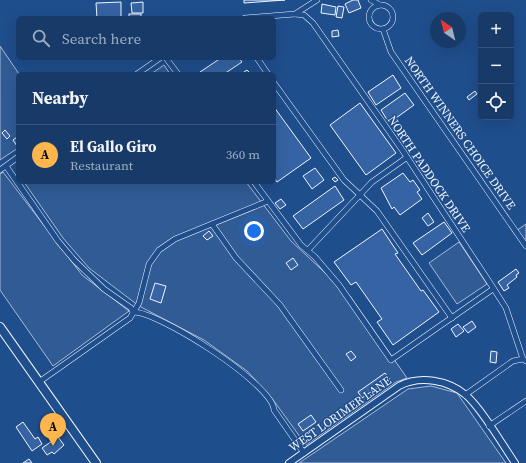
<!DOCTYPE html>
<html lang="en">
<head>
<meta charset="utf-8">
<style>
	body { margin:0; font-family:"Source Serif 4",serif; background:#244571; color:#f1f3f6 }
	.controls { position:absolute; right:12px; top:12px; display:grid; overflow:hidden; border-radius:6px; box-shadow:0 4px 16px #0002 }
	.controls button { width:36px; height:36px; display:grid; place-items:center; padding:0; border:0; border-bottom:1px solid #36547d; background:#173a69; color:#f1f3f6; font:20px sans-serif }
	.compass { position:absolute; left:430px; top:12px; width:36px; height:36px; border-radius:50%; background:#173a69; box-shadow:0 4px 16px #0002; rotate:325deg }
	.you { position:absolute; left:254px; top:231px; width:14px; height:14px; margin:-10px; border:3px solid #fff; border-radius:50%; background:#1a73e8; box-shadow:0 0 0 6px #1a73e833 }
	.badge { display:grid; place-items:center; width:26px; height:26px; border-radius:50%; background:#ffb74d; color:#111; font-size:13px; font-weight:700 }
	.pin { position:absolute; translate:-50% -33px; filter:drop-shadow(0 1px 2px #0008) }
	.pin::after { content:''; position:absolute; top:21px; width:14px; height:12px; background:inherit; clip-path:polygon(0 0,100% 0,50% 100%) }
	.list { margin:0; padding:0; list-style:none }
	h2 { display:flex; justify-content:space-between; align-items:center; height:52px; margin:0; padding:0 16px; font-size:17px }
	h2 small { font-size:13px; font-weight:400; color:#9eadc0 }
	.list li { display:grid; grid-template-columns:26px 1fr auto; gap:12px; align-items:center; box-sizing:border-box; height:60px; padding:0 16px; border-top:1px solid #36547d }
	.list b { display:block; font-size:15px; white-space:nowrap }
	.list p { margin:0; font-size:13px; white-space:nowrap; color:#9eadc0 }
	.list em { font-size:13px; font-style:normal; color:#9eadc0 }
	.icon { flex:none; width:22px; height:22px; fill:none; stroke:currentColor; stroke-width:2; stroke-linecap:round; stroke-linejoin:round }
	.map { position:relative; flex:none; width:526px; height:463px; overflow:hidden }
	.search { position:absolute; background:#173a69; box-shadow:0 4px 16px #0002; left:16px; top:16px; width:260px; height:44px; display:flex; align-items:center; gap:10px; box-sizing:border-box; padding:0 14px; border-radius:6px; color:#9eadc0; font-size:15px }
	.panel { position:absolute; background:#173a69; box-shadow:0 4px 16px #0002; left:16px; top:72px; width:260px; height:112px; border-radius:6px }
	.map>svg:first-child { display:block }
	.built { fill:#305b95; stroke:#a8bbd7 }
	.building { fill:#3563a3; stroke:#f2f6ff }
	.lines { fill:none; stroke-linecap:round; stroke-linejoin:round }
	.minor-casing { stroke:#f2f6ff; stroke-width:6 }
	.tertiary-casing { stroke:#f2f6ff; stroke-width:8 }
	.primary-casing { stroke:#f2f6ff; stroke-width:10 }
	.minor { stroke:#1f4e8c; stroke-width:5 }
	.tertiary { stroke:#1f4e8c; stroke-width:6 }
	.primary { stroke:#1f4e8c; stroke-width:8 }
	.labels { text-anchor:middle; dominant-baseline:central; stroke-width:3; stroke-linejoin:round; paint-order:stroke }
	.street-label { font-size:12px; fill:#f2f6ff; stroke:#1f4e8c }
</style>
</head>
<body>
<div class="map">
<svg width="526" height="463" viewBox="0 0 526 463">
	<rect width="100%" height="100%" fill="#1f4e8c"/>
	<!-- built -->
	<g class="built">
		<path d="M 0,46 L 19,74 L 18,148 L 0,160 Z"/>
		<path d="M 164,65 L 170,74 L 151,74 Z"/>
		<path d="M 3,172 L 82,275 L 129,311 L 53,366 L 0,290 L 0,174 Z"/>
		<path d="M 24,182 L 246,182 L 291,241 L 350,296 L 407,378 L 396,382 L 306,445 L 271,397 L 247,371 L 204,340 L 139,306 L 89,268 L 63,238 Z"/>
		<path d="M 526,224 L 526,246 L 516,231 Z"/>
		<path d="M 459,242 L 487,284 L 457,304 L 429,263 Z"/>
		<path d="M 431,386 L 457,393 L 506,463 L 299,463 L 408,389 Z"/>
	</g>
	<!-- building -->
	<g class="building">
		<path d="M 244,0 L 285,0 L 244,3 Z"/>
		<path d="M 353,0 L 358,0 L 361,8 L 349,13 L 345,4 Z"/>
		<path d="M 121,2 L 121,18 L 97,18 L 96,3 Z"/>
		<path d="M 143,2 L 143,13 L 132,13 L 131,3 Z"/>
		<path d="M 322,4 L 336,7 L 335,15 L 321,13 Z"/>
		<path d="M 338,6 L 344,7 L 342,18 L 336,17 Z"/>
		<rect x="129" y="14" width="12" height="4"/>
		<path d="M 338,30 L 339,36 L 332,37 L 332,31 Z"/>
		<path d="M 221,58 L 239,58 L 242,62 L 224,74 L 201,74 L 200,72 Z"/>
		<path d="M 247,70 L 251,74 L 241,74 Z"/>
		<path d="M 393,75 L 401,88 L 376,105 L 368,92 Z"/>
		<path d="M 475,91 L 477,94 L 469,100 L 467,97 Z"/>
		<path d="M 405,93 L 414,105 L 389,123 L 381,110 Z"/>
		<path d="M 360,103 L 396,153 L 366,175 L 330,125 Z"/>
		<path d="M 274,107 L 311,158 L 277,182 L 274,178 Z"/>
		<path d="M 5,130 L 10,136 L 7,139 L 2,133 Z"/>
		<path d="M 17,137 L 18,139 L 17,146 L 13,140 Z"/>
		<path d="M 315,168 L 324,180 L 312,189 L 303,176 Z"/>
		<path d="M 403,173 L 410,182 L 413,180 L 420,190 L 417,192 L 422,199 L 400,215 L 394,207 L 392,209 L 381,188 Z"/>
		<path d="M 335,177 L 338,180 L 335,182 L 332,179 Z"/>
		<path d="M 335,186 L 344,200 L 303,229 L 293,216 Z"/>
		<path d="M 281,199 L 286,205 L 280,209 L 275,203 Z"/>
		<path d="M 428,213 L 434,222 L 428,226 L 422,218 Z"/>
		<path d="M 444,222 L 452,233 L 422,255 L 413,243 Z"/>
		<path d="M 382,229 L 398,253 L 395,254 L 421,291 L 423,290 L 439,312 L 393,345 L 377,322 L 382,319 L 356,282 L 351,285 L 334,262 Z"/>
		<path d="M 209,231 L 213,236 L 207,240 L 203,236 Z"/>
		<path d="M 293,258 L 298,265 L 291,270 L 286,263 Z"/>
		<path d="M 516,269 L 519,273 L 516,275 L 517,277 L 507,285 L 509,288 L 504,291 L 498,282 Z"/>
		<path d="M 155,283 L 166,286 L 161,303 L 150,299 Z"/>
		<path d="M 472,321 L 476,327 L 468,333 L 463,327 Z"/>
		<path d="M 458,324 L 464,331 L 456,337 L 451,329 Z"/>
		<path d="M 351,351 L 356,357 L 351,361 L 346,354 Z"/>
		<path d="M 491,351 L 497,352 L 496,363 L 490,362 Z"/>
		<path d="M 385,373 L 390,379 L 362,398 L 358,392 Z"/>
		<path d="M 311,415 L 316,422 L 303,431 L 298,424 Z"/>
		<path d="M 23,422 L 35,439 L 38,437 L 42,444 L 32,451 L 16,427 Z"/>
		<path d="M 58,437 L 64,445 L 54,454 L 52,452 L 47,455 L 42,448 Z"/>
		<path d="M 29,459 L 32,463 L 23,463 Z"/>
	</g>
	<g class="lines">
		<!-- minor casing -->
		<g class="minor-casing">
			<g id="minor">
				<path d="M 371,0 L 380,5"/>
				<circle cx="381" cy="17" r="12"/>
				<path d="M 295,14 L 304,15 L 313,23 L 403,151 L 490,283 L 506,308 L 523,359 L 526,361"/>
				<path d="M 245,18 L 295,14 L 317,0"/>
				<path d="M 383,29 L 391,52 L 526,246"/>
				<path d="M 166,58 L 178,74"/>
				<path d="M 257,58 L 268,74"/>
				<path d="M 137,74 L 160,58"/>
				<path d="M 274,83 L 344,180 L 377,211 L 452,318"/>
				<path d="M 6,166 L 58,241 L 74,260 L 104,289 L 131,308 L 133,312 C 158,311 273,384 274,410 L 304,453"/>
				<path d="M 0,170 L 18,157"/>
				<path d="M 254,182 L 301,245 L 315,257 L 339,285 L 391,360 L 493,289"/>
				<path d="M 212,224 L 236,258 L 280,305 L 341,390"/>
				<path d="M 308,250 L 372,182 L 406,158"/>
				<path d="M 39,382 L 130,318 L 139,303 L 149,264 L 159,250 L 175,239 L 268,201"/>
				<path d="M 465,395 L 513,361 L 523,359"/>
				<path d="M 489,426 L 526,401"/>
			</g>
		</g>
		<!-- tertiary casing -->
		<g class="tertiary-casing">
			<path id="tertiary" d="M 289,463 L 399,386 C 420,375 448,380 466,395 C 482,409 502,444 515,463"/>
		</g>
		<!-- primary casing -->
		<g class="primary-casing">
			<path id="primary" d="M 0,327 L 96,463"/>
		</g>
		<!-- minor -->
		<use href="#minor" class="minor"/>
		<!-- tertiary -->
		<use href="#tertiary" class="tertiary"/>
		<!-- primary -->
		<use href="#primary" class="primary"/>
	</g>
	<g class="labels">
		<!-- street labels -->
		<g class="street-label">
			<text transform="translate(460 133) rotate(55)">NORTH WINNERS CHOICE DRIVE</text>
			<text transform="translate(429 174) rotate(56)">NORTH PADDOCK DRIVE</text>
			<text transform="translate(340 414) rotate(-35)">WEST LORIMER LANE</text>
		</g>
	</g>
</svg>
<div class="controls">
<button>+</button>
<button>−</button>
<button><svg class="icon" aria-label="locate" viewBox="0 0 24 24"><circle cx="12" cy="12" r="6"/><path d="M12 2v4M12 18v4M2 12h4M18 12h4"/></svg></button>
</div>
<svg class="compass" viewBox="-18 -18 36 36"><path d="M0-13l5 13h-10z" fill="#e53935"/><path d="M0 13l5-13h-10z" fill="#9eadc0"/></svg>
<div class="you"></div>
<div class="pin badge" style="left:53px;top:446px">A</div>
<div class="search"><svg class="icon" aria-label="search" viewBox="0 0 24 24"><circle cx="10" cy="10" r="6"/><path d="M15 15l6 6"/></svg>Search here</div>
<section class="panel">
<h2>Nearby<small></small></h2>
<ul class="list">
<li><span class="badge">A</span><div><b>El Gallo Giro</b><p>Restaurant</p></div><em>360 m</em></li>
</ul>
</section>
</div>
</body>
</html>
